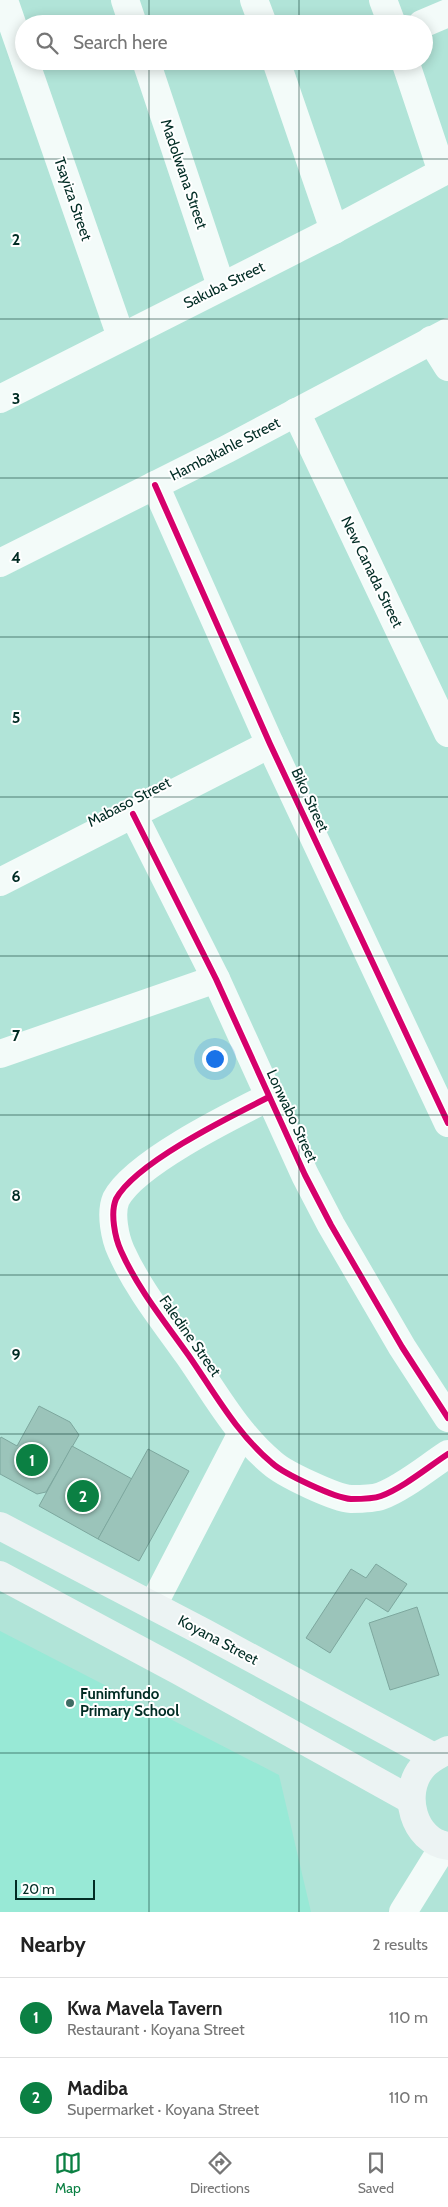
<!DOCTYPE html>
<html lang="en">
<head>
<meta charset="utf-8">
<style>
	body { margin:0; font-family:Cabin,sans-serif; background:#f2f2f2; color:#222 }
	.scale { position:absolute; left:15px; bottom:12px; width:80px; box-sizing:border-box; padding-left:5px; border:2px solid #012c24; border-top:0; font-size:14px; line-height:18px; white-space:nowrap; color:#012c24; -webkit-text-stroke:4px #fff; paint-order:stroke }
	.you { position:absolute; left:214px; top:1058px; width:18px; height:18px; margin:-12px; border:4px solid #fff; border-radius:50%; background:#1a73e8; box-shadow:0 0 0 8px #1a73e833 }
	.badge { display:grid; place-items:center; width:32px; height:32px; border-radius:50%; background:#0b8043; color:#fff; font-size:16px; font-weight:700 }
	.pin { position:absolute; translate:-50% -50%; border:2px solid #fff; box-shadow:0 1px 5px #0006 }
	.list { margin:0; padding:0; list-style:none }
	h2 { display:flex; justify-content:space-between; align-items:center; height:65px; margin:0; padding:0 20px; font-size:21px }
	h2 small { font-size:16px; font-weight:400; color:#767676 }
	.list li { display:grid; grid-template-columns:32px 1fr auto; gap:15px; align-items:center; box-sizing:border-box; height:80px; padding:0 20px; border-top:1px solid #e0e0e0 }
	.list b { display:block; font-size:19px; white-space:nowrap }
	.list p { margin:0; font-size:16px; white-space:nowrap; color:#767676 }
	.list em { font-size:16px; font-style:normal; color:#767676 }
	.icon { flex:none; width:28px; height:28px; fill:none; stroke:currentColor; stroke-width:2; stroke-linecap:round; stroke-linejoin:round }
	.map { position:relative; flex:none; width:448px; height:1912px; overflow:hidden }
	.search { position:absolute; background:#fff; box-shadow:0 2px 12px #0003; left:15px; right:15px; top:15px; height:55px; display:flex; align-items:center; gap:12px; box-sizing:border-box; padding:0 18px; border-radius:28px; color:#767676; font-size:19px }
	.sheet { height:225px; background:#fff }
	nav { display:flex; justify-content:space-around; align-items:center; box-sizing:border-box; height:70px; border-top:1px solid #e0e0e0; background:#fff; font-size:14px; color:#767676 }
	nav a { display:grid; justify-items:center; gap:2px }
	nav .on { color:#0b8043 }
	.map>svg:first-child { display:block }
	.built { fill:#98e9d6 }
	.building { fill:#9bc4ba; stroke:#7da79e }
	.lines { fill:none; stroke-linecap:round; stroke-linejoin:round }
	.street { stroke:#f3fbf9; stroke-width:28 }
	.secondary { stroke:#ecf3f3; stroke-width:28 }
	.cycleway-casing { stroke:#fff; stroke-width:9 }
	.cycleway { stroke:#d6006c; stroke-width:6 }
	.grid { fill:none; stroke:#012c24; stroke-width:1; stroke-opacity:0.55 }
	.poi-dot { fill:#3f6c63; stroke:#fff; stroke-width:2 }
	.labels { text-anchor:middle; dominant-baseline:central; stroke-width:4; stroke-linejoin:round; paint-order:stroke }
	.street-label { font-size:15px; fill:#012c24; stroke:#fff }
	.poi-label { font-size:15px; font-weight:bold; fill:#012c24; stroke:#fff; text-anchor:start }
	.grid-label { font-size:16px; text-anchor:middle; font-weight:bold; fill:#012c24; stroke:#fff; stroke-width:4; stroke-linejoin:round; paint-order:stroke }
</style>
</head>
<body>
<div class="map">
<svg width="448" height="1912" viewBox="0 0 448 1912">
	<rect width="100%" height="100%" fill="#b1e4d8"/>
	<!-- built -->
	<path class="built" d="M 0,1631 L 279,1775 L 311,1912 L 0,1912 Z"/>
	<!-- building -->
	<g class="building">
		<path d="M 39,1406 L 70,1422 L 79,1435 L 46,1492 L 37,1494 L 0,1474 L 0,1439 L 1,1437 L 17,1446 Z"/>
		<path d="M 72,1446 L 132,1479 L 98,1539 L 39,1506 Z"/>
		<path d="M 148,1449 L 189,1471 L 139,1561 L 98,1539 Z"/>
		<path d="M 376,1564 L 407,1584 L 388,1612 L 366,1598 L 330,1653 L 306,1638 L 351,1569 L 366,1578 Z"/>
		<path d="M 417,1607 L 439,1675 L 390,1690 L 369,1623 Z"/>
	</g>
	<g class="lines">
		<!-- street -->
		<g class="street">
			<path d="M 125,0 L 133,24"/>
			<path d="M 254,0 L 263,24"/>
			<path d="M 383,0 L 392,24"/>
			<path d="M 6,6 L 24,58"/>
			<path d="M 422,24 L 448,13"/>
			<path d="M 25,61 L 121,337"/>
			<path d="M 146,61 L 221,286"/>
			<path d="M 276,61 L 334,230"/>
			<path d="M 405,61 L 442,172"/>
			<path d="M 431,340 L 448,367"/>
			<path d="M 0,399 L 334,230 L 448,169"/>
			<path d="M 296,412 L 448,733"/>
			<path d="M 155,485 L 270,744 L 448,1123"/>
			<path d="M 0,563 L 227,449 L 448,332"/>
			<path d="M 133,814 L 216,979 L 305,1175 L 331,1225 L 402,1347 L 448,1418"/>
			<path d="M 0,882 L 270,744"/>
			<path d="M 0,1054 L 216,979"/>
			<path d="M 269,1097 C 231,1116 135,1163 116,1199 C 110,1213 115,1238 121,1251 C 138,1289 165,1322 189,1356 C 214,1392 237,1434 272,1463 C 284,1474 335,1498 351,1499 C 359,1499 373,1499 381,1496 C 403,1488 428,1467 448,1454"/>
			<path d="M 153,1605 L 242,1433"/>
			<path d="M 403,1912 L 444,1846"/>
		</g>
		<!-- secondary -->
		<g class="secondary">
			<path d="M 0,1526 L 205,1633 L 434,1757"/>
			<path d="M 0,1575 L 179,1671 L 411,1800"/>
			<path d="M 448,1750 C 439,1755 429,1759 422,1768 C 401,1793 413,1841 448,1846"/>
		</g>
		<!-- cycleway casing -->
		<g class="cycleway-casing">
			<g id="cycleway">
				<path d="M 155,485 L 270,744 L 448,1123"/>
				<path d="M 133,814 L 216,979 L 305,1175 L 331,1225 L 402,1347 L 448,1418"/>
				<path d="M 269,1097 C 231,1116 135,1163 116,1199 C 110,1213 115,1238 121,1251 C 138,1289 165,1322 189,1356 C 214,1392 237,1434 272,1463 C 284,1474 335,1498 351,1499 C 359,1499 373,1499 381,1496 C 403,1488 428,1467 448,1454"/>
			</g>
		</g>
		<!-- cycleway -->
		<use href="#cycleway" class="cycleway"/>
	</g>
	<!-- grid -->
	<path class="grid" d="M 149,0 L 149,24M 299,0 L 299,24M 149,61 L 149,1912M 299,61 L 299,1912M 0,159 L 448,159M 0,319 L 448,319M 0,478 L 448,478M 0,637 L 448,637M 0,797 L 448,797M 0,956 L 448,956M 0,1115 L 448,1115M 0,1275 L 448,1275M 0,1434 L 448,1434M 0,1593 L 448,1593M 0,1753 L 448,1753"/>
	<!-- markers -->
	<circle class="poi-dot" cx="70" cy="1703" r="5"/>
	<g class="labels">
		<!-- street labels -->
		<g class="street-label">
			<text transform="translate(184 174) rotate(71)">Madolwana Street</text>
			<text transform="translate(73 199) rotate(71)">Tsayiza Street</text>
			<text transform="translate(224 285) rotate(-26)">Sakuba Street</text>
			<text transform="translate(225 449) rotate(-27)">Hambakahle Street</text>
			<text transform="translate(372 572) rotate(64)">New Canada Street</text>
			<text transform="translate(310 800) rotate(65)">Biko Street</text>
			<text transform="translate(129 802) rotate(-27)">Mabaso Street</text>
			<text transform="translate(292 1116) rotate(65)">Lonwabo Street</text>
			<text transform="translate(190 1336) rotate(55)">Faledine Street</text>
			<text transform="translate(218 1640) rotate(28)">Koyana Street</text>
		</g>
		<!-- poi labels -->
		<g class="poi-label">
			<text x="80" y="1694">Funimfundo<tspan x="80" dy="17">Primary School</tspan></text>
		</g>
	</g>
	<g class="grid-label">
		<text x="16" y="245">2</text>
		<text x="16" y="404">3</text>
		<text x="16" y="563">4</text>
		<text x="16" y="723">5</text>
		<text x="16" y="882">6</text>
		<text x="16" y="1041">7</text>
		<text x="16" y="1201">8</text>
		<text x="16" y="1360">9</text>
	</g>
</svg>
<div class="scale">20 m</div>
<div class="you"></div>
<div class="pin badge" style="left:32px;top:1460px">1</div>
<div class="pin badge" style="left:83px;top:1496px">2</div>
<div class="search"><svg class="icon" aria-label="search" viewBox="0 0 24 24"><circle cx="10" cy="10" r="6"/><path d="M15 15l6 6"/></svg>Search here</div>
</div>
<section class="sheet">
<h2>Nearby<small>2 results</small></h2>
<ul class="list">
<li><span class="badge">1</span><div><b>Kwa Mavela Tavern</b><p>Restaurant · Koyana Street</p></div><em>110 m</em></li>
<li><span class="badge">2</span><div><b>Madiba</b><p>Supermarket · Koyana Street</p></div><em>110 m</em></li>
</ul>
</section>
<nav>
<a class="on"><svg class="icon" aria-label="map" viewBox="0 0 24 24"><path d="M3 6l6-2 6 2 6-2v14l-6 2-6-2-6 2zM9 4v14M15 6v14"/></svg>Map</a>
<a><svg class="icon" aria-label="directions" viewBox="0 0 24 24"><path d="M12 3l9 9-9 9-9-9zM9 14v-3h6M13 9l2 2-2 2"/></svg>Directions</a>
<a><svg class="icon" aria-label="saved" viewBox="0 0 24 24"><path d="M7 4h10v16l-5-4-5 4z"/></svg>Saved</a>
</nav>
</body>
</html>
